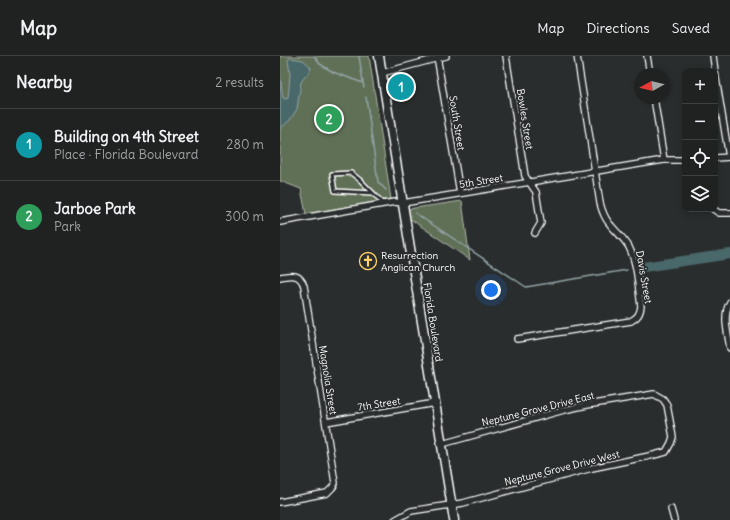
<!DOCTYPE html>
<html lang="en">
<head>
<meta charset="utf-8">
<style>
	body { margin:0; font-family:Delius,sans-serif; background:#282a2a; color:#f1f3f6 }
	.controls { position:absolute; right:12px; top:12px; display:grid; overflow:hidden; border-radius:8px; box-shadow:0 2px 6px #0003 }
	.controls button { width:36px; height:36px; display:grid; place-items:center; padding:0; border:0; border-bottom:1px solid #3d3f40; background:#202222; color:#f1f3f6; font:20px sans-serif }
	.compass { position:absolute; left:354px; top:12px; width:36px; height:36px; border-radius:50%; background:#202222; box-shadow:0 2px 6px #0003; rotate:262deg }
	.you { position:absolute; left:211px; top:234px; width:14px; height:14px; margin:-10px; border:3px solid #fff; border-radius:50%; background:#1a73e8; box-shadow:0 0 0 6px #1a73e833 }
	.badge { display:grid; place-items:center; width:26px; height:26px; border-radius:50%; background:#8bbbb9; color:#fff; font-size:13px; font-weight:700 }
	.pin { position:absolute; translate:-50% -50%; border:2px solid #fff; box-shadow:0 1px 4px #0006 }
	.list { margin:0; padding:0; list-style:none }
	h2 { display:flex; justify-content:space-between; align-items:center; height:52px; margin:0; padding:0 16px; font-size:17px }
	h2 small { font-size:13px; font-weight:400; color:#a2a4a5 }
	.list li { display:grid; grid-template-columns:26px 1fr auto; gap:12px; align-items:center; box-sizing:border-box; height:72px; padding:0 16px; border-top:1px solid #3d3f40 }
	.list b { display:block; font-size:15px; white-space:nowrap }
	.list p { margin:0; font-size:13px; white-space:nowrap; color:#a2a4a5 }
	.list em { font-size:13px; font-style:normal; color:#a2a4a5 }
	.icon { flex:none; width:22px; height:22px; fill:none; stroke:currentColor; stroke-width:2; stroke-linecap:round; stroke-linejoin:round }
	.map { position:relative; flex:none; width:450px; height:464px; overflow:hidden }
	header { display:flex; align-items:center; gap:24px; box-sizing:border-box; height:56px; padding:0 20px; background:#202222; border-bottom:1px solid #3d3f40 }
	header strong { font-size:19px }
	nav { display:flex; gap:22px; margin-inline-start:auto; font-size:14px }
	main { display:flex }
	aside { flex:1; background:#202222 }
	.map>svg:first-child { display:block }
	.green { fill:#606f57; stroke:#b0b7ab }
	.water { fill:#4a686b; stroke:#92a4a6 }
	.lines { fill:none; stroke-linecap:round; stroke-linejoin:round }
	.stream { stroke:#92a4a6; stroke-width:1.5 }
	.river { stroke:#4a686b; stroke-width:10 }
	.lane-casing { stroke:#fff; stroke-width:6 }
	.street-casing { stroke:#fff; stroke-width:8 }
	.secondary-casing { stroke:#fff; stroke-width:11 }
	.lane { stroke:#2a2d2e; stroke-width:3 }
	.street { stroke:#2a2d2e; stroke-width:5.5 }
	.secondary { stroke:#2a2d2e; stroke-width:8 }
	.labels { text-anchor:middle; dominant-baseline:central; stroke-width:4; stroke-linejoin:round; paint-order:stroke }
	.street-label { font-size:10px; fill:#fff; stroke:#2a2d2e }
	.poi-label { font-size:10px; fill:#fff; stroke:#2a2d2e; text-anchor:start }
</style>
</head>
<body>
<header>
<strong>Map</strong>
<nav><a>Map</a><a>Directions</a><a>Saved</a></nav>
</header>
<main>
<aside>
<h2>Nearby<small>2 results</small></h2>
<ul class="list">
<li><span class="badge" style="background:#0f9aa8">1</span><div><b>Building on 4th Street</b><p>Place · Florida Boulevard</p></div><em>280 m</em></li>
<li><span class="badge" style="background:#2e9e5b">2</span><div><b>Jarboe Park</b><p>Park</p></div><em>300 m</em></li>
</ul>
</aside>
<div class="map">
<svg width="450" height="464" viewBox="0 0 450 464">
	<rect width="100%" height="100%" fill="#2a2d2e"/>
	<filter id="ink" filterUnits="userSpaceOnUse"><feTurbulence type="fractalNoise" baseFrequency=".025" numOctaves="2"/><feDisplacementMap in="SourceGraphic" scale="8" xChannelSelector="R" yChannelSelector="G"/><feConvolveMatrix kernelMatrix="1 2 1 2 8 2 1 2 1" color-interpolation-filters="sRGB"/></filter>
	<g filter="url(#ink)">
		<!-- green -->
		<g class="green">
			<path d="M 0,0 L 89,0 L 111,143 L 26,158 L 21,133 L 0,125 Z"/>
			<path d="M 182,145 L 190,204 L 129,162 L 128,153 Z"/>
		</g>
		<!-- water -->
		<path class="water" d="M 10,2 L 23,4 L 30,10 L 31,13 L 21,26 L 17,53 L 10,64 L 0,73 L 0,19 L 3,42 L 7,43 L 8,42 L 10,19 L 8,4 Z"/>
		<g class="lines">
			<!-- stream -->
			<g class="stream">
				<path d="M 34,0 L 40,8 L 53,16 L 83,27 L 84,31"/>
				<path d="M 79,0 L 83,26"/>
				<path d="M 86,41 L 98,126 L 106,134"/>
				<path d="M 135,157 L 246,231 L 347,214"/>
			</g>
			<!-- river -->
			<path class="river" d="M 363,211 L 450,198"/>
			<!-- lane casing -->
			<g class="lane-casing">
				<path id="lane" d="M 93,137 L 55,135 L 52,118 L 71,117 L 80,124 L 104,148"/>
			</g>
			<!-- street casing -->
			<g class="street-casing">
				<g id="street">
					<path d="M 157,0 L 180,137"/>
					<path d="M 226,0 L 245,120 L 256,136 L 261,167 L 255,177"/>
					<path d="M 367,0 L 370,18"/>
					<path d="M 433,0 L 435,15"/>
					<path d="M 435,16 L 449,101"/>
					<path d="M 102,17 L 166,0"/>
					<path d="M 374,42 L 384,104"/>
					<path d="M 435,102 L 450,101"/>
					<path d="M 433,153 L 439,157 L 450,157"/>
					<path d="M 0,166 L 115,146 L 123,147 L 384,104 L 405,104"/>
					<path d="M 0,221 C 11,219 20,217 24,230 L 55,427 L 53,431 L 47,437 L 0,446"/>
					<path d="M 450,246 C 442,259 448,278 450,292"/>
					<path d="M 237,283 L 351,265 C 358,261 360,258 361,250 C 358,231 358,209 349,191 C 344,182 336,176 329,167 C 324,161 322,155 320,147 L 297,0"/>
					<path d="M 46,366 L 155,347"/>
					<path d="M 391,453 L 394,464"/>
					<path d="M 115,464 L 131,455 L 183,447 L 312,412 L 374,399 L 386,396 L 391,387 L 393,381 L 387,349 L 383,343 L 374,338 L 307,349 L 284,354 L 162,388"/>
				</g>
			</g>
			<!-- secondary casing -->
			<g class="secondary-casing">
				<path id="secondary" d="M 99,0 L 174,464"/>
			</g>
			<!-- lane -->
			<use href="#lane" class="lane"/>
			<!-- street -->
			<use href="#street" class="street"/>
			<!-- secondary -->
			<use href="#secondary" class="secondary"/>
		</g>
	</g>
	<!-- icons -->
	<defs>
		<g id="church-ring" transform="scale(0.9)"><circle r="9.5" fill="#2a2d2e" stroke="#ffd166" stroke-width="1.5"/><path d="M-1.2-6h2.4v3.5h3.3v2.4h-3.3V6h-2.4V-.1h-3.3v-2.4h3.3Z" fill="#ffd166"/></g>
	</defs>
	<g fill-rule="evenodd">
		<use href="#church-ring" x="88" y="205"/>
	</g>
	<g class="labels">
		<!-- street labels -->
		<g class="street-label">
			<text transform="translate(245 63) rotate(81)">Bowles Street</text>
			<text transform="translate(177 67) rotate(81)">South Street</text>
			<text transform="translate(201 125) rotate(-9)">5th Street</text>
			<text transform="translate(364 221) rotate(80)">Davis Street</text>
			<text transform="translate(153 266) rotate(81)">Florida Boulevard</text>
			<text transform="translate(48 324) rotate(81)">Magnolia Street</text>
			<text transform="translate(99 348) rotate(-9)">7th Street</text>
			<text transform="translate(258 353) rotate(-14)">Neptune Grove Drive East</text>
			<text transform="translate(282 412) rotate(-14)">Neptune Grove Drive West</text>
		</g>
		<!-- poi labels -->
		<g class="poi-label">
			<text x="101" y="199">Resurrection<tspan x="101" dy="12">Anglican Church</tspan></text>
		</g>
	</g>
</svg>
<div class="controls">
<button>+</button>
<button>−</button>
<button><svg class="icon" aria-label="locate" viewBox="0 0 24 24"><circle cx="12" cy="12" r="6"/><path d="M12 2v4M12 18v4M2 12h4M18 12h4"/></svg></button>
<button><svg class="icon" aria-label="layers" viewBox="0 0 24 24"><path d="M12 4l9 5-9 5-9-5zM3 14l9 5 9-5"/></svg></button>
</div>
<svg class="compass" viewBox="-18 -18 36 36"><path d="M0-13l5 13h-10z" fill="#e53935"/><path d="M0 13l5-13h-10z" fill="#a2a4a5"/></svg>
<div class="you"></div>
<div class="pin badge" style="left:121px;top:31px;background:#0f9aa8">1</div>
<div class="pin badge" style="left:49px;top:63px;background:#2e9e5b">2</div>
</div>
</main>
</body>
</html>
